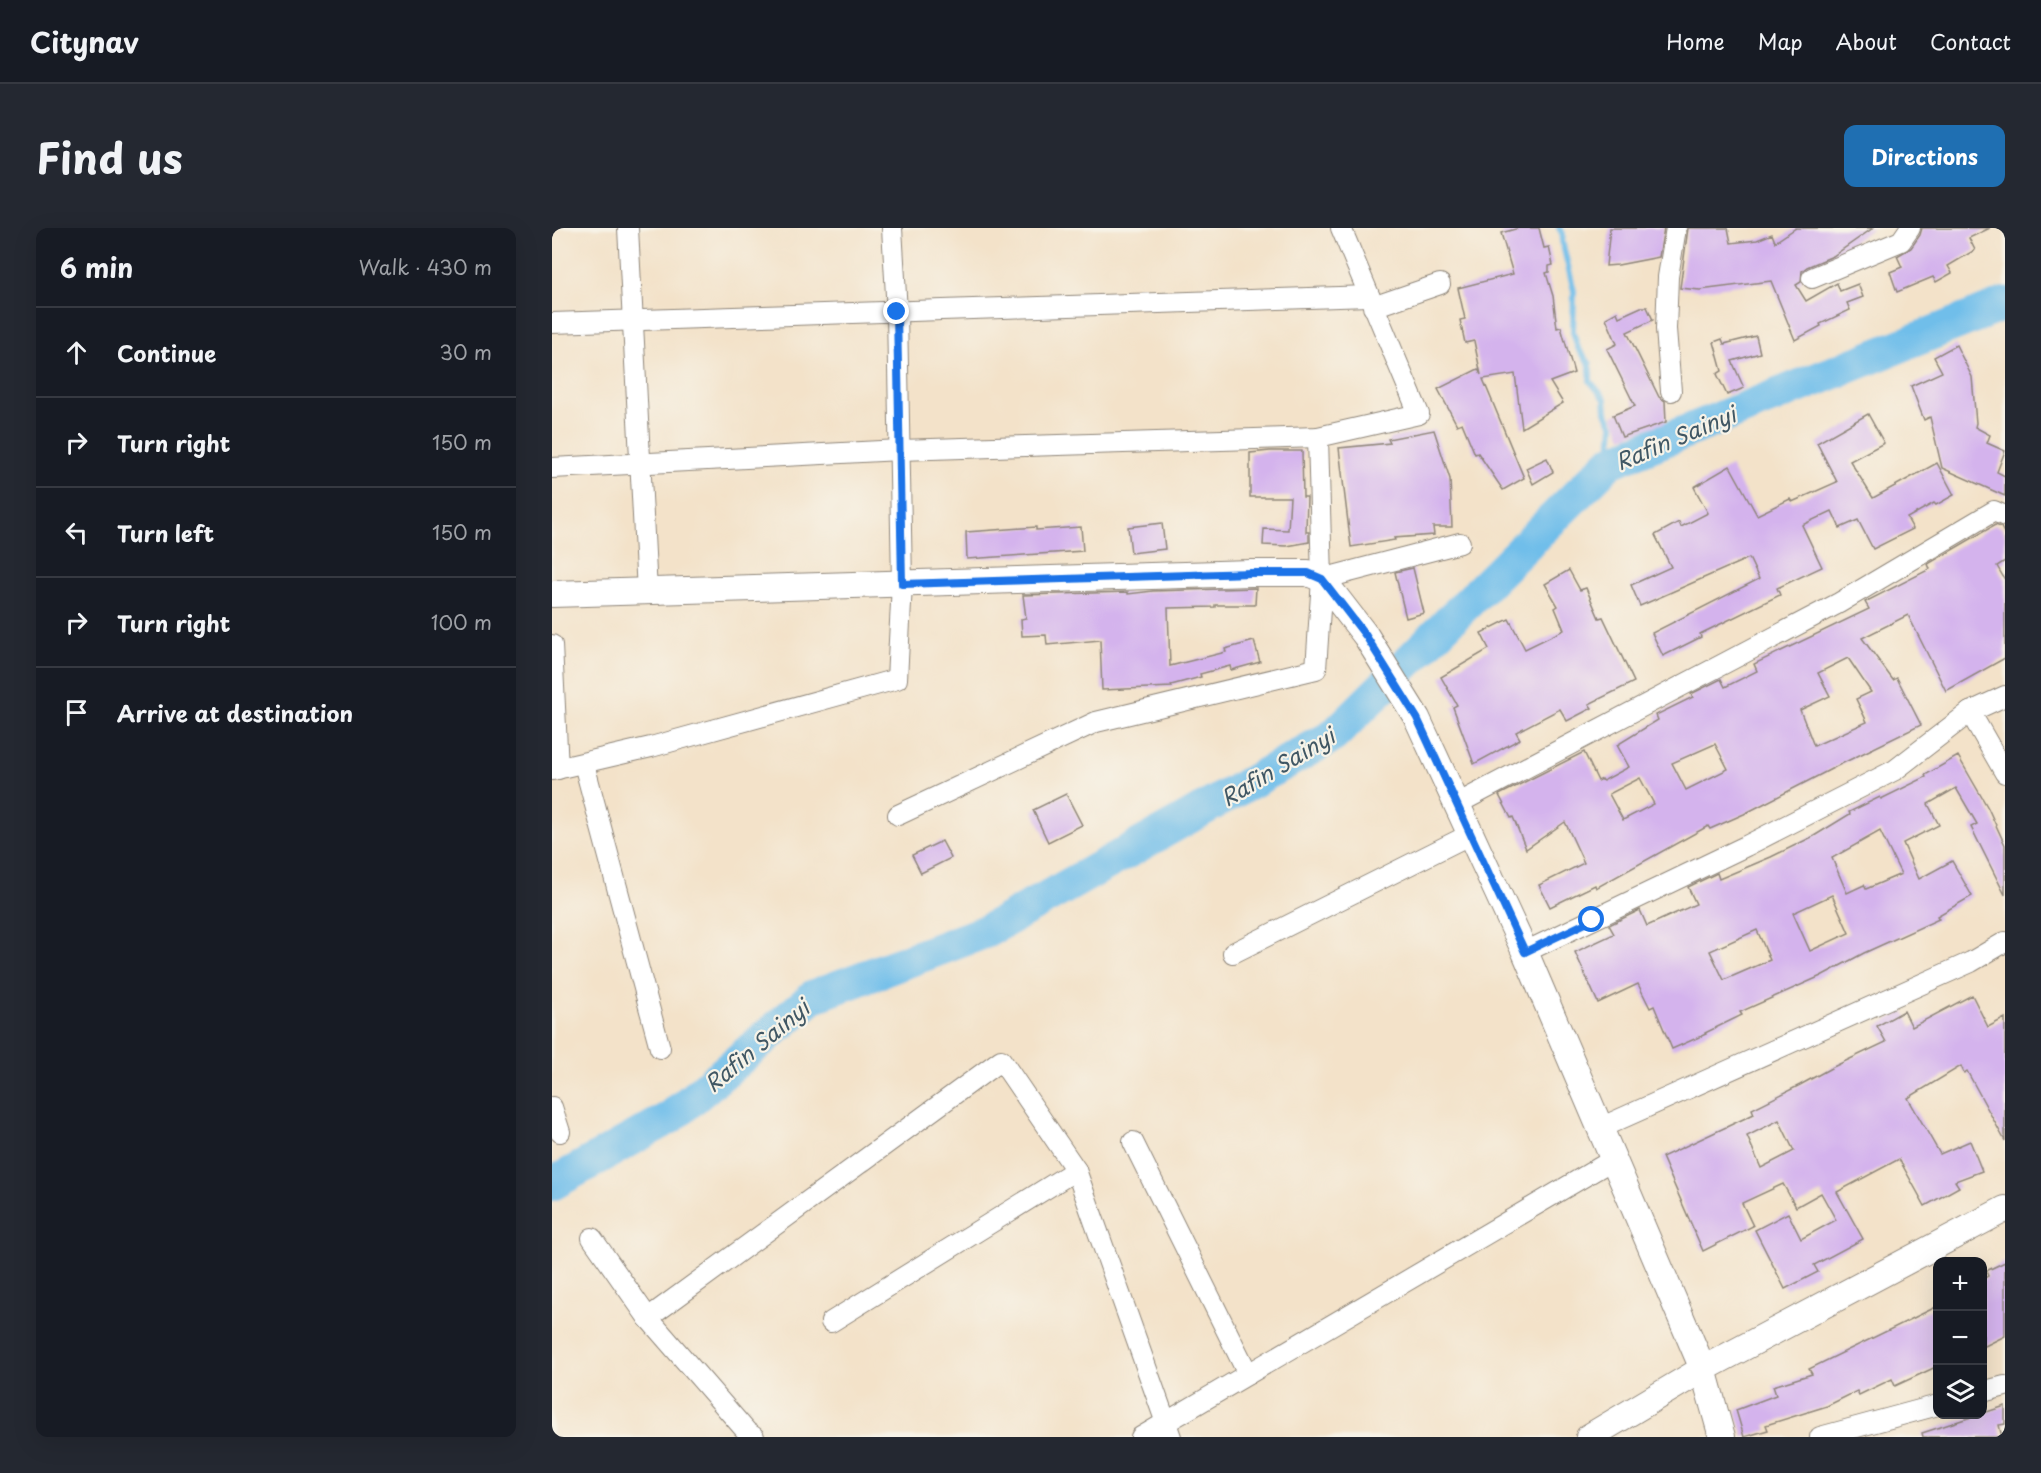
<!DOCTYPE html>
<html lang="en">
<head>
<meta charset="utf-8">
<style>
	body { margin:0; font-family:"Playpen Sans",sans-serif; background:#242831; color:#f1f3f6 }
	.controls { position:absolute; right:18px; bottom:18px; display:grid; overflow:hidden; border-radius:12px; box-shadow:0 6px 24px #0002 }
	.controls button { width:54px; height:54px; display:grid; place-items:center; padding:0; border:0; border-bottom:2px solid #363941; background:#171b24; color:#f1f3f6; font:30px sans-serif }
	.stop { position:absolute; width:18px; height:18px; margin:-14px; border:4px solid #1a73e8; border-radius:50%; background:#fff }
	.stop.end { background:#1a73e8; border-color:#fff; box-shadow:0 2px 6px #0008 }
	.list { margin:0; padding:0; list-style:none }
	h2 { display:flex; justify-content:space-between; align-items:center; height:78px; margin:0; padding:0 24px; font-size:26px }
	h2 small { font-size:20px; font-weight:400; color:#9ea1a6 }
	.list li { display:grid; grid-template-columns:39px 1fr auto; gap:18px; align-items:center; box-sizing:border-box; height:90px; padding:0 24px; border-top:2px solid #363941 }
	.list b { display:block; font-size:22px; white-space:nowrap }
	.list em { font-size:20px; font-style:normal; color:#9ea1a6 }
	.icon { flex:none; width:33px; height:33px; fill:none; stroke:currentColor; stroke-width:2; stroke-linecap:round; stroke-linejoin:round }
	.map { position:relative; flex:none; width:1453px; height:1209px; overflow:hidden; border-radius:12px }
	header { display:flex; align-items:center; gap:36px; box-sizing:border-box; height:84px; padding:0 30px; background:#171b24; border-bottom:2px solid #363941 }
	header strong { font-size:28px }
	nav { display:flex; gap:33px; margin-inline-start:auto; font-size:21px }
	.intro { display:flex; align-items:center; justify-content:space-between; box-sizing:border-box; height:144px; padding:0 36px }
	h1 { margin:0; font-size:42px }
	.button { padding:15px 27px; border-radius:12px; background:#1f6fb2; color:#fff; font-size:21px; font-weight:700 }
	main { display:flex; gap:36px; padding:0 36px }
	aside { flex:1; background:#171b24; border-radius:12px; box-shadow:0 6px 24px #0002 }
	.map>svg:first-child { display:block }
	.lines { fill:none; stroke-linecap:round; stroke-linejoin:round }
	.stream { stroke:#70beea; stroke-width:6 }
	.river { stroke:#70beea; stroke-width:34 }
	.building { fill:#d4b3ed; fill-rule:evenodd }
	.minor-casing { stroke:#8f867a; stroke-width:22 }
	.tertiary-casing { stroke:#8f867a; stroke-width:28 }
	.minor { stroke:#fff; stroke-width:20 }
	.tertiary { stroke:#fff; stroke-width:26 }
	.route { stroke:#1a73e8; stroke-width:8 }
	.labels { text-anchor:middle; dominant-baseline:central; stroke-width:4.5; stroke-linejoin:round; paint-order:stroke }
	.water-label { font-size:22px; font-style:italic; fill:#405764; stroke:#f7f3e8 }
</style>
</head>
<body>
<header>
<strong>Citynav</strong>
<nav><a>Home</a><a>Map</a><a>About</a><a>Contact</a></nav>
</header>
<div class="intro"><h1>Find us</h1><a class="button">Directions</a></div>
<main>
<aside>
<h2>6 min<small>Walk · 430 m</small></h2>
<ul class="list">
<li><svg class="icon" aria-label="ahead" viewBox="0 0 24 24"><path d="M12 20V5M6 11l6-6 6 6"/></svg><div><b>Continue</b></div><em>30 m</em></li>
<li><svg class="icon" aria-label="right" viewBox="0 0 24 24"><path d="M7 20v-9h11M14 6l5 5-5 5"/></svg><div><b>Turn right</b></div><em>150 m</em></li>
<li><svg class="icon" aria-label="left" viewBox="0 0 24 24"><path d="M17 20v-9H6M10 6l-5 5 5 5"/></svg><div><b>Turn left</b></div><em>150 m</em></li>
<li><svg class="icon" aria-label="right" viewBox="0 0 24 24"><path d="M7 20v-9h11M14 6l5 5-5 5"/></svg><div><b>Turn right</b></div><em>100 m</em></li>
<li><svg class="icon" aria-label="arrive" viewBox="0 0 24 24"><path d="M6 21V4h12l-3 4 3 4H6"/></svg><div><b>Arrive at destination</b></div></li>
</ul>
</aside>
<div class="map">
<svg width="1453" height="1209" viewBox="0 0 1453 1209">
	<rect width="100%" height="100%" fill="#f7f3e8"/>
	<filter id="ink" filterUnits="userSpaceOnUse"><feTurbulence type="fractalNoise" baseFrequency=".0167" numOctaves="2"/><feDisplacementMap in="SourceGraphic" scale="12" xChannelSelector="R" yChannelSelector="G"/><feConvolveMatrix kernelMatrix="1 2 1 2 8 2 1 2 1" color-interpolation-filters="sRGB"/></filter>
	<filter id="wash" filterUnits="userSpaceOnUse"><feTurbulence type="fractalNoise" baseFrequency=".008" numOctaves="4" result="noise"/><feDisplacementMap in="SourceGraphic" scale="24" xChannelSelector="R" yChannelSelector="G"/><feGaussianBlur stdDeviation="1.35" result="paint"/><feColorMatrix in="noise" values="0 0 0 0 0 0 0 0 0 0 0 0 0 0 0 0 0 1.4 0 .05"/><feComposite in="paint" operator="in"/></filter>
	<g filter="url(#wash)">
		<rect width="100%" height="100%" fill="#f3e2c9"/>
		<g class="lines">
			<!-- stream -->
			<path class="stream" d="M 1007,0 L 1011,7 L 1010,13 L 1022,63 L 1021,104 L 1026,120 L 1038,136 L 1038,153 L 1053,171 L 1054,184 L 1061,197 L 1058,234"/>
			<!-- river -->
			<path class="river" d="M 0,956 L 119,889 L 262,768 L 435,703 L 781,508 L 1058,234 L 1453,76"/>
		</g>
		<g id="blocks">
			<!-- building -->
			<g class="building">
				<path d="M 967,0 L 987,0 L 992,20 L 997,19 L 1001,37 L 997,38 L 997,44 L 994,45 L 1001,68 L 1005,100 L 1009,99 L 1022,145 L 998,154 L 1011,175 L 970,200 L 963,146 L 931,151 L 972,250 L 951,262 L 926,225 L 923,226 L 910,195 L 905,197 L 886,161 L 926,141 L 929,147 L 922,113 L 913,115 L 908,92 L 913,91 L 906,60 L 961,46 L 949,5 Z"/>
				<path d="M 1058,0 L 1112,0 L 1107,29 L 1066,37 L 1054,38 Z"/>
				<path d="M 1136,0 L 1176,0 L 1179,15 L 1205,12 L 1220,6 L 1223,14 L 1244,0 L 1321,0 L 1281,28 L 1255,39 L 1250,43 L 1249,54 L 1244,57 L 1254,73 L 1285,55 L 1288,63 L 1306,56 L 1311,69 L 1295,75 L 1298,82 L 1268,96 L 1269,98 L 1243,112 L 1219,53 L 1148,62 L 1128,60 Z"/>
				<path d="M 1370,0 L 1438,0 L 1417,10 L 1423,22 L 1396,38 L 1400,45 L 1384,54 L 1381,49 L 1345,64 L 1338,44 L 1350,39 L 1345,28 L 1359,20 L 1368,7 Z"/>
				<path d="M 1089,79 L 1095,79 L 1101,92 L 1075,104 L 1107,169 L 1113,173 L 1114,194 L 1070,209 L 1061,187 L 1083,178 L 1055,121 L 1065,116 L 1054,90 L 1065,84 L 1067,89 Z"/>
				<path d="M 1204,108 L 1208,125 L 1180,133 L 1192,160 L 1175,167 L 1165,146 L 1170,143 L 1162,114 L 1170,111 L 1172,116 Z"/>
				<path d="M 1404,117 L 1420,149 L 1424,195 L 1423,199 L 1438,207 L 1435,215 L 1453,223 L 1445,244 L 1453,248 L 1453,268 L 1390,240 L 1378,189 L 1372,192 L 1359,158 L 1390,144 L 1382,129 Z"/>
				<path d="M 1316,186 L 1332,215 L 1298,233 L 1321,270 L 1385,235 L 1402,267 L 1384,277 L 1382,275 L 1355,290 L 1361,301 L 1321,321 L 1306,292 L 1288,300 L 1280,283 L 1250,297 L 1270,339 L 1225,360 L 1228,367 L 1148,406 L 1149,409 L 1111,428 L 1100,405 L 1207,351 L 1197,330 L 1088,378 L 1079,357 L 1119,339 L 1103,307 L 1127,294 L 1129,299 L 1156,285 L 1142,259 L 1178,238 L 1205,287 L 1238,271 L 1240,274 L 1285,254 L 1265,215 Z"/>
				<path d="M 882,202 L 898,251 L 900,299 L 881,299 L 882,307 L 842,310 L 843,312 L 799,319 L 787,220 L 838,215 L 836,211 Z"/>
				<path d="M 718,223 L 750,223 L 751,269 L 755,269 L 754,304 L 757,304 L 757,314 L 735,318 L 711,317 L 712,301 L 736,302 L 738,269 L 698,269 L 698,225 Z"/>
				<path d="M 995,230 L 1001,244 L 981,256 L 974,240 Z"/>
				<path d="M 610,295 L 613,321 L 579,325 L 576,299 Z"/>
				<path d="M 1443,297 L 1449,299 L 1453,307 L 1453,333 L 1445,338 L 1453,352 L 1453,430 L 1394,463 L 1356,387 L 1310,410 L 1341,452 L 1345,450 L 1369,497 L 1287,537 L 1192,586 L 1158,601 L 1156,598 L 1044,660 L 1043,657 L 998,679 L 987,657 L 1032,635 L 1013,594 L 974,621 L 961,589 L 959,590 L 947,567 L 1032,524 L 1046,553 L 1050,551 L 1051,553 L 1077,539 L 1065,517 L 1106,492 L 1104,487 L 1141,469 L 1139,466 L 1169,451 L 1173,459 L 1205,443 L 1202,436 L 1317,381 L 1313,374 L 1378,341 L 1376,336 ZM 1296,430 L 1319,464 L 1304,471 L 1315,494 L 1262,518 L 1248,482 L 1278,468 L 1266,445 ZM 1163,516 L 1176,541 L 1134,562 L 1120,535 ZM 1088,550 L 1102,576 L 1071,592 L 1057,566 Z"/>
				<path d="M 484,299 L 484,302 L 529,299 L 531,323 L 415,331 L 414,304 Z"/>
				<path d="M 861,340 L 872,385 L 854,390 L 843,344 Z"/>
				<path d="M 1017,342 L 1028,362 L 1034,360 L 1047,390 L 1051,389 L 1082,454 L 1037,476 L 1040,480 L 1015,493 L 1008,481 L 964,504 L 968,511 L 922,536 L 901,479 L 905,477 L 889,449 L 937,421 L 929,405 L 957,391 L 973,421 L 1012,402 L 1003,380 L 1006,378 L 993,356 Z"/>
				<path d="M 704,360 L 703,377 L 663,377 L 663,379 L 616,380 L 618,438 L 674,424 L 673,421 L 702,413 L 708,434 L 679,442 L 678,438 L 648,446 L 649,449 L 619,457 L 620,459 L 550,462 L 548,412 L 495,417 L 494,407 L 470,408 L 469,391 L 474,390 L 471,367 L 576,364 L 576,366 L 601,363 Z"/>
				<path d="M 1406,528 L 1436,580 L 1453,617 L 1453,667 L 1419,599 L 1425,596 L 1404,560 L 1376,576 L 1387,597 L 1351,615 L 1367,651 L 1400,633 L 1420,668 L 1385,688 L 1387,691 L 1312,725 L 1269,748 L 1188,784 L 1190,787 L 1153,805 L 1154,806 L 1120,821 L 1102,778 L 1098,780 L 1086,756 L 1046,775 L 1023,724 L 1062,706 L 1057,697 L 1088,682 L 1095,698 L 1144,676 L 1136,659 L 1165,645 L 1167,651 L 1219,629 L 1262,608 L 1298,586 L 1297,584 L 1328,569 L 1329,571 L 1374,549 L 1373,547 ZM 1328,603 L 1349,646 L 1314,661 L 1312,657 L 1295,665 L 1280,630 ZM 1280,667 L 1297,705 L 1258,723 L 1241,685 ZM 1205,702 L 1218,732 L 1172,752 L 1158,723 Z"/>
				<path d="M 514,566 L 530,597 L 496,614 L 481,582 Z"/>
				<path d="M 390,613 L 399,630 L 369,645 L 360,627 Z"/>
				<path d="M 1420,767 L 1436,799 L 1453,790 L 1453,913 L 1415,843 L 1412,845 L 1409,838 L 1356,870 L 1388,926 L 1418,913 L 1430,943 L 1403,953 L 1407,959 L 1373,978 L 1347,931 L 1285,964 L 1311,1011 L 1262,1037 L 1266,1044 L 1233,1061 L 1203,1002 L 1236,985 L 1249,1011 L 1284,992 L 1269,965 L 1244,979 L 1231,956 L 1190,975 L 1201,998 L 1151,1023 L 1110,929 L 1202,886 L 1200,881 L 1248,857 L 1279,840 L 1334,814 L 1325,798 L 1352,783 L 1360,799 ZM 1227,892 L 1242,923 L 1209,940 L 1195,908 Z"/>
				<path d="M 1453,1034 L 1453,1108 L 1431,1119 L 1431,1051 L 1436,1048 L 1434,1043 Z"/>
				<path d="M 1386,1078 L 1386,1138 L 1343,1158 L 1340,1151 L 1307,1167 L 1305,1163 L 1275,1178 L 1214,1197 L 1216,1202 L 1192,1209 L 1184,1182 L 1224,1167 L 1221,1158 L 1260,1146 L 1257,1141 Z"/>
				<path d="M 1453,1178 L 1453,1196 L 1447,1197 L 1450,1209 L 1371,1209 L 1370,1205 Z"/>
			</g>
		</g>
	</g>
	<g filter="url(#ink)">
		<use href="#blocks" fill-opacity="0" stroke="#8f867a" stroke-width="1.5"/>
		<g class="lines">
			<!-- minor casing -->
			<g class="minor-casing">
				<g id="minor">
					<path d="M 76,0 L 95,364"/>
					<path d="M 1260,50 L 1349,13 L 1358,0"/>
					<path d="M 821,79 L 888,56"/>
					<path d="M 0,95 L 817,68"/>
					<path d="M 1119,163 L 1114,101 L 1116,49 L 1124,0"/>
					<path d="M 0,240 L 348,222 L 766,209 L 867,186 L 789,0"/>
					<path d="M 770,351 L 908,315"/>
					<path d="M 0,417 L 6,541"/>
					<path d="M 1418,484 L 1453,545"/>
					<path d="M 32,536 L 108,820"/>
					<path d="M 0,542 L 99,519 L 345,451 L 350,356 L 345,84 L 340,0"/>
					<path d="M 905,576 L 1287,375 L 1442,283 L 1453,288"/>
					<path d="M 346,587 L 544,494 L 764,441 L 770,351 L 766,209"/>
					<path d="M 973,724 L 1194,618 L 1343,542 L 1418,484 L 1453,468"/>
					<path d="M 681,725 L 919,606"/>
					<path d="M 0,879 L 8,904"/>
					<path d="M 1048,900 L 1419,734 L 1453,714"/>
					<path d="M 581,914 L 696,1146"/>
					<path d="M 40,1010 L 96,1090 L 195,1204 L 202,1209"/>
					<path d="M 96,1090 L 449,832 L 524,942 L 619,1209"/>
					<path d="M 279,1094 L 524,942"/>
					<path d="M 1430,1164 L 1453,1158"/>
					<path d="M 589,1209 L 1062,931"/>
					<path d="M 1268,1209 L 1386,1177"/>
				</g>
			</g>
			<!-- tertiary casing -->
			<g class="tertiary-casing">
				<g id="tertiary">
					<path d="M 0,366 L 699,345 L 756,345 L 770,351 L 814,408 L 865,490 L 973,724 L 1151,1141 L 1170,1209"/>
					<path d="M 1037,1209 L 1151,1141 L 1453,981"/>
				</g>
			</g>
			<!-- minor -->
			<use href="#minor" class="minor"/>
			<!-- tertiary -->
			<use href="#tertiary" class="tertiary"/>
		</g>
	</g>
	<g class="lines" filter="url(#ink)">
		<!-- route -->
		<path class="route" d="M 345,84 L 350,356 L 699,345 L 756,345 L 770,351 L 814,408 L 865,490 L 973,724 L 1040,692"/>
	</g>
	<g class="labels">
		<!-- water labels -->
		<g class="water-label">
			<text transform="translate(1123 209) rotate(-23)">Rafin Sainyi</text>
			<text transform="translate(725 538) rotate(-31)">Rafin Sainyi</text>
			<text transform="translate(204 817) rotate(-40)">Rafin Sainyi</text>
		</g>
	</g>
</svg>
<div class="controls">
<button>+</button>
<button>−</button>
<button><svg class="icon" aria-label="layers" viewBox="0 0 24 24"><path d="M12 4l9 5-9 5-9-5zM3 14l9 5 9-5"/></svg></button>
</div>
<div class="stop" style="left:1040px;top:692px"></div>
<div class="stop end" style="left:345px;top:84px"></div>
</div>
</main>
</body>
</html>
